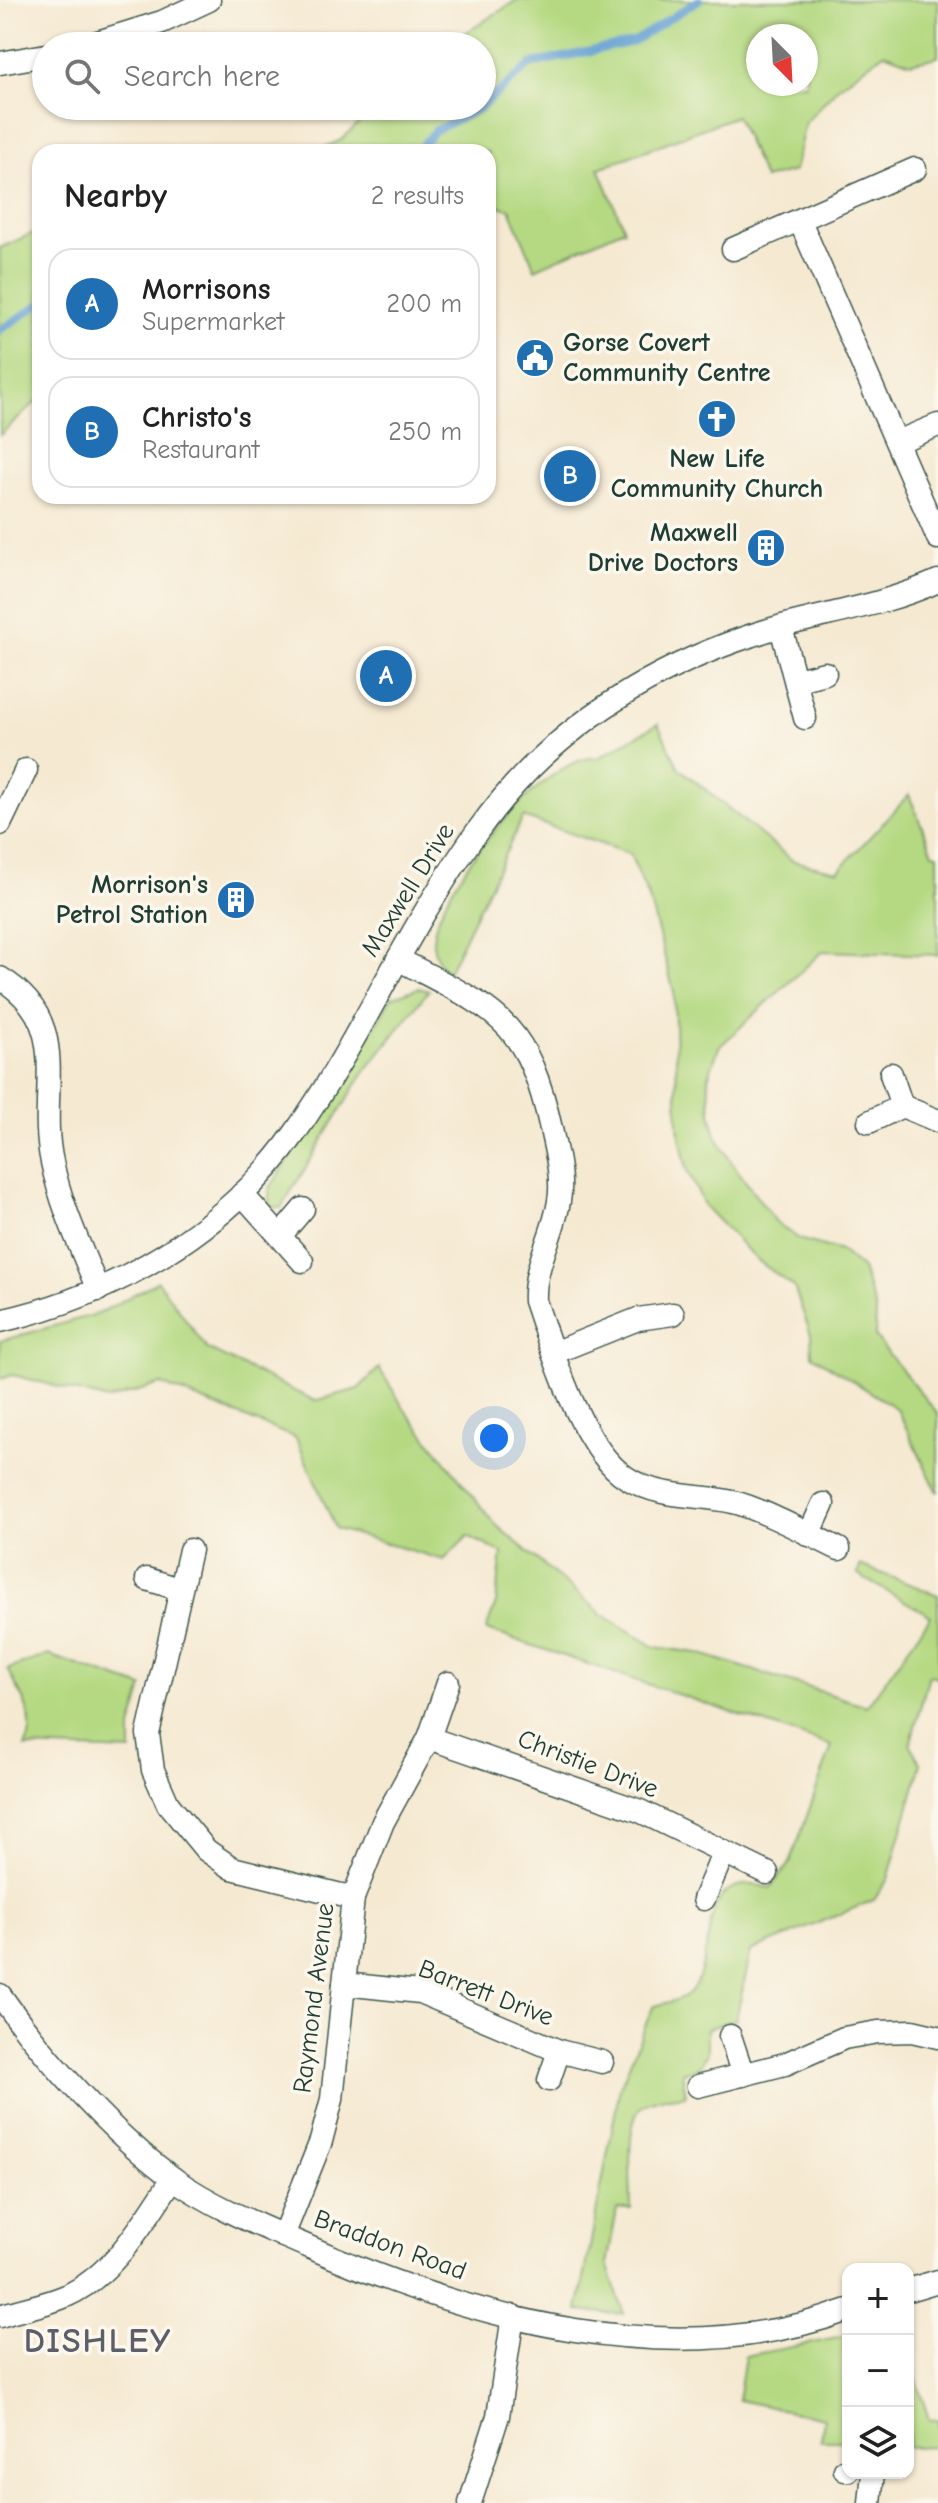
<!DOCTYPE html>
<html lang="en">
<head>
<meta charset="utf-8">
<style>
	body { margin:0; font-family:"Comic Neue",sans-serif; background:#f6f6f6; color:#222 }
	.controls { position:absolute; right:24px; bottom:24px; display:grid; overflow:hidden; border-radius:16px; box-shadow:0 2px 6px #0004 }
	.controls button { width:72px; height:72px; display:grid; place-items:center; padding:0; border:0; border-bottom:2px solid #e0e0e0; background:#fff; color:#222; font:40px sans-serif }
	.compass { position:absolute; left:746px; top:24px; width:72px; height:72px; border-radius:50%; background:#fff; box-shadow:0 2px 6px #0004; rotate:156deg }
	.you { position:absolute; left:494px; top:1438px; width:28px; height:28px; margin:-20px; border:6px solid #fff; border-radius:50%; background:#1a73e8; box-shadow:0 0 0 12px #1a73e833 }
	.badge { display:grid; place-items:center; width:52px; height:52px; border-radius:50%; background:#1f6fb2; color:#fff; font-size:26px; font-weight:700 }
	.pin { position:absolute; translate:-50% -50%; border:4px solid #fff; box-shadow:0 2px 8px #0006 }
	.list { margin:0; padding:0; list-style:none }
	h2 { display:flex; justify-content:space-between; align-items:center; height:104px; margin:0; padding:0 32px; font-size:34px }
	h2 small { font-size:26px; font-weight:400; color:#767676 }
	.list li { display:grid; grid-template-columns:52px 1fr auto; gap:24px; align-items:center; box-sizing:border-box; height:112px; margin:0 16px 16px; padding:0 16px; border:2px solid #e0e0e0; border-radius:24px }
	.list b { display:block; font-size:30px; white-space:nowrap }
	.list p { margin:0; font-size:26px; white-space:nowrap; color:#767676 }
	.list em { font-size:26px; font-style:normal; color:#767676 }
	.icon { flex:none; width:44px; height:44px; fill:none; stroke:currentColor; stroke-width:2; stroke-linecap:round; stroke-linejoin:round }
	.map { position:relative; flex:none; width:938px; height:2503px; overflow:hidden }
	.search { position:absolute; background:#fff; box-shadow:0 2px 6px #0004; left:32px; top:32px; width:464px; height:88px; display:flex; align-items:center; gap:20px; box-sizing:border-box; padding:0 28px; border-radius:44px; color:#767676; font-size:30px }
	.panel { position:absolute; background:#fff; box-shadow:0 2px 6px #0004; left:32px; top:144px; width:464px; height:360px; border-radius:24px }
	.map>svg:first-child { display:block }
	.green { fill:#b5d982; stroke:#6a8b5b; stroke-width:2; fill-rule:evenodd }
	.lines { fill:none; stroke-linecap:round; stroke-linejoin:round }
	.stream { stroke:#619ed2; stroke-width:8 }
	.minor-casing { stroke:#3f574c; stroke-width:25 }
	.minor { stroke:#fff; stroke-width:22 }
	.labels { text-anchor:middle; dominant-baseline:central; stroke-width:7; stroke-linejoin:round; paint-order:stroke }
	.poi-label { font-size:26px; font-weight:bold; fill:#1f3d34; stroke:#fbf7ec; text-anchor:end }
	.street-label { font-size:26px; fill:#1f3d34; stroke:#fbf7ec }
	.district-label { font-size:34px; font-weight:bold; letter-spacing:2px; fill:#5c5e69; stroke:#fbf7ec }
</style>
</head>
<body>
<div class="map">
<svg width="938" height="2503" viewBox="0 0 938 2503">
	<rect width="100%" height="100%" fill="#fbf7ec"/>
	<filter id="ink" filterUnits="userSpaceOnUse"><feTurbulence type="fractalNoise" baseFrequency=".0125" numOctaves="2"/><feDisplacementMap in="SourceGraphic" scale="16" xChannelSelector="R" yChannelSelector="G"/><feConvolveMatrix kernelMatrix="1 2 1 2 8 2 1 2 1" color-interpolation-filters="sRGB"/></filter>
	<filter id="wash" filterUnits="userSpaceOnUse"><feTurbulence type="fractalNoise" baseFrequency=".006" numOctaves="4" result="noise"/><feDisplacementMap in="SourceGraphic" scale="32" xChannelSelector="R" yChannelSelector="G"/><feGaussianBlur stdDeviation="1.8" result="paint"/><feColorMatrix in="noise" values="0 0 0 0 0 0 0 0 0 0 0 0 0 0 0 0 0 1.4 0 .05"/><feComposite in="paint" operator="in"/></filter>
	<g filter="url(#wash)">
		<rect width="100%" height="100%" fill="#f5e9d1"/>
		<!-- green -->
		<g class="green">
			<path d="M 517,0 L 938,0 L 938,57 L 910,63 L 884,53 L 837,88 L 805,123 L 794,171 L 764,179 L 736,116 L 599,168 L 624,229 L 535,269 L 510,209 L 488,203 L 488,152 L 315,152 L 341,140 L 377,106 L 482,106 L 482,46 L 445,46 ZM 758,36 L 806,36 L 806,84 L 758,84 Z"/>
			<path d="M 40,230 L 40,398 L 0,435 L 0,248 Z"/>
			<path d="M 658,724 L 679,768 L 793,861 L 838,871 L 909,795 L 933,853 L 938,854 L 938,955 L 823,951 L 719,1047 L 708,1078 L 711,1112 L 716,1136 L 732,1163 L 776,1222 L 799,1239 L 841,1251 L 862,1269 L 876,1312 L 875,1337 L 938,1414 L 938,1493 L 897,1409 L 812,1355 L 811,1335 L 794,1287 L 757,1260 L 705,1207 L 687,1170 L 678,1127 L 674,992 L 649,898 L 630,854 L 523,817 L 447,974 C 440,964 433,954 433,941 C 434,891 545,753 598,758 Z"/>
			<path d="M 418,988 L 429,990 L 362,1075 L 281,1208 L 269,1207 L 269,1189 L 337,1090 L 391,998 Z"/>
			<path d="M 158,1281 L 207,1349 L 315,1401 L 358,1389 L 379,1368 L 405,1410 L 496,1525 L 602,1614 L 655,1647 L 698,1653 L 867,1706 L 931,1616 L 858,1575 L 860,1565 L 938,1595 L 938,1677 L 929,1675 L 910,1745 L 921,1764 L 888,1879 L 874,1900 L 751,1951 L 736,2019 L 707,2029 L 707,2053 L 699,2067 L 682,2072 L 686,2095 C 672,2097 648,2097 639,2109 C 626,2128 631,2185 631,2209 L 617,2209 L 607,2264 L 624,2314 L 578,2311 L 620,2087 L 653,2007 C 663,2003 679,2001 688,1994 C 722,1961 689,1866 770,1888 L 790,1863 L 832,1746 L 486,1630 L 496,1603 L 502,1553 L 468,1536 L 444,1560 L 336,1529 L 296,1438 L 161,1384 L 108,1400 L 13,1375 L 0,1378 L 0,1341 L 100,1313 Z"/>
			<path d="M 48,1655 L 143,1687 L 131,1728 L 131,1751 L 25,1747 C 40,1720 20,1695 8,1669 Z"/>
			<path d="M 848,2336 L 848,2441 L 821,2441 L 824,2418 L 738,2400 L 745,2356 Z"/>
			<path d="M 908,2352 L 929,2420 L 938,2419 L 938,2446 L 908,2447 Z"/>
		</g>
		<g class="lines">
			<!-- stream -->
			<g class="stream">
				<path d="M 416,152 L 434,131 L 479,109 L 531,64 L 633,42 L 699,0"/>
				<path d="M 0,330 L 40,304"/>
			</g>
		</g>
	</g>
	<g filter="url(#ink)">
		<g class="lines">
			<!-- minor casing -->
			<g class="minor-casing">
				<g id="minor">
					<path d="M 85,46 L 162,22 L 209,0"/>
					<path d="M 0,63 L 46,55"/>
					<path d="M 800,221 L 938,538"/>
					<path d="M 733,249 L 915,169"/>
					<path d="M 897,442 L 938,425"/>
					<path d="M 781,627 L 805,718"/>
					<path d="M 797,680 L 825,673"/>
					<path d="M 0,824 L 26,770"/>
					<path d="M 398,959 C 493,1010 526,1015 551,1129 C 556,1152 563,1178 559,1201 C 554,1235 533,1267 535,1301 C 552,1350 581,1449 627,1478 C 660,1499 697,1494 733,1502 C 760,1508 812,1536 839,1549"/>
					<path d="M 0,978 C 76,1024 36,1091 52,1162 C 61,1206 81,1248 98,1290"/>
					<path d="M 891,1074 L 902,1106"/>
					<path d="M 869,1122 L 902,1106 L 938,1121"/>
					<path d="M 242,1194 L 302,1261"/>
					<path d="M 281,1235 L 303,1209"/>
					<path d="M 0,1321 C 114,1296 227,1230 295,1133 C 343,1065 380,988 422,917 C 457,859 492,803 542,757 C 610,694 693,651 782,626 C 835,612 887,604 938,581"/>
					<path d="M 553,1353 L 638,1319 L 673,1314"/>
					<path d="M 809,1535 L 823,1504"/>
					<path d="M 190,1550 L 148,1734 L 153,1770 L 168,1804 L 206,1850 L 232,1868 L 353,1898"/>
					<path d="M 147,1579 L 179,1589"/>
					<path d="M 429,1738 L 640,1811 L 767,1873"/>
					<path d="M 704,1899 L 723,1854"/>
					<path d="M 344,1984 L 420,1992 L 559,2051 L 602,2062"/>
					<path d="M 0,1995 C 44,2058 112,2134 174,2179 C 215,2208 263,2227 309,2247 C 474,2319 672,2375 848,2310"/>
					<path d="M 730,2036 L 743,2075"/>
					<path d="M 549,2080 L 559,2051"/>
					<path d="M 698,2086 L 785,2064 L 844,2038 L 878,2032 L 912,2031 L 938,2037"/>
					<path d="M 283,2236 L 321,2141 L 332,2099 L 353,1898 L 383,1822 L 429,1738 L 448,1683"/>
					<path d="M 908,2290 L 938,2281"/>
					<path d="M 0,2316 C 21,2309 45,2305 66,2296 C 115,2274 144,2221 173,2178"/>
					<path d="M 845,2470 L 848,2470"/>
					<path d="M 470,2503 L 498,2416 L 513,2316"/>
					<path d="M 870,2503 L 873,2473"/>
				</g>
			</g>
			<!-- minor -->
			<use href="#minor" class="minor"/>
		</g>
	</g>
	<!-- icons -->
	<defs>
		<g id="civic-disc" transform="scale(2)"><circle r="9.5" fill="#1f6fb2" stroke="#fbf7ec"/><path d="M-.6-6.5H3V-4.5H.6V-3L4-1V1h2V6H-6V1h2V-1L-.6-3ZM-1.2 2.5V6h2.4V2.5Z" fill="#fff"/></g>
		<g id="church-disc" transform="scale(2)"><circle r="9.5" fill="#1f6fb2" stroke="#fbf7ec"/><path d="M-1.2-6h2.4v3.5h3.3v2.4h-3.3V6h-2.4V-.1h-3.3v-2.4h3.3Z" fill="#fff"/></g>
		<g id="building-disc" transform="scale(2)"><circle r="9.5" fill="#1f6fb2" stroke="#fbf7ec"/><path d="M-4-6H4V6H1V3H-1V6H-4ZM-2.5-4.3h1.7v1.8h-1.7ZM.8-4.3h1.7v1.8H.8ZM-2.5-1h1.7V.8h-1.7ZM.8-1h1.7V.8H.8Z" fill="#fff"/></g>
	</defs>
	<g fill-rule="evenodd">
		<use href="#civic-disc" x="535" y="358"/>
		<use href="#church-disc" x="717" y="419"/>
		<use href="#building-disc" x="766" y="548"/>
		<use href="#building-disc" x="236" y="900"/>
	</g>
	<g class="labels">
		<!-- poi labels -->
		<g class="poi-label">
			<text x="563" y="343" text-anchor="start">Gorse Covert<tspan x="563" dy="30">Community Centre</tspan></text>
			<text x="717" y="459" text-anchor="middle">New Life<tspan x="717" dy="30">Community Church</tspan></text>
			<text x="738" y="533">Maxwell<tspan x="738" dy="30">Drive Doctors</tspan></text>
			<text x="208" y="885">Morrison's<tspan x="208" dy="30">Petrol Station</tspan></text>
		</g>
		<!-- street labels -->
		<g class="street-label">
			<text transform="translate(408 890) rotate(-58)">Maxwell Drive</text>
			<text transform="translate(588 1764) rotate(21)">Christie Drive</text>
			<text transform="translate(486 1993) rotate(21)">Barrett Drive</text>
			<text transform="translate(314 1998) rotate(-83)">Raymond Avenue</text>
			<text transform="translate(390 2245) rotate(20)">Braddon Road</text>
		</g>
		<!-- district labels -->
		<g class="district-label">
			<text x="98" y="2341">DISHLEY</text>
		</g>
	</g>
</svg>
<div class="controls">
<button>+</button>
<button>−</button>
<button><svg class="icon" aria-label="layers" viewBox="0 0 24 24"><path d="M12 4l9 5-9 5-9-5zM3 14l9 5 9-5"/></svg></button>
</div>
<svg class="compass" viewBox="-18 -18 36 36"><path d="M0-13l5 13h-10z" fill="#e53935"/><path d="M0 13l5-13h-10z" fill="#767676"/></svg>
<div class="you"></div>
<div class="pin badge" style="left:386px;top:676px">A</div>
<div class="pin badge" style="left:570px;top:476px">B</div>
<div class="search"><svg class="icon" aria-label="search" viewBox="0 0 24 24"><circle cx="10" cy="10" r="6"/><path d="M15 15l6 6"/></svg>Search here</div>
<section class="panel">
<h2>Nearby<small>2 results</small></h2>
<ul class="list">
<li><span class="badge">A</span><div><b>Morrisons</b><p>Supermarket</p></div><em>200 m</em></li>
<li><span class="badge">B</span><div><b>Christo's</b><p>Restaurant</p></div><em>250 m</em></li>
</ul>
</section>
</div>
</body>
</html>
